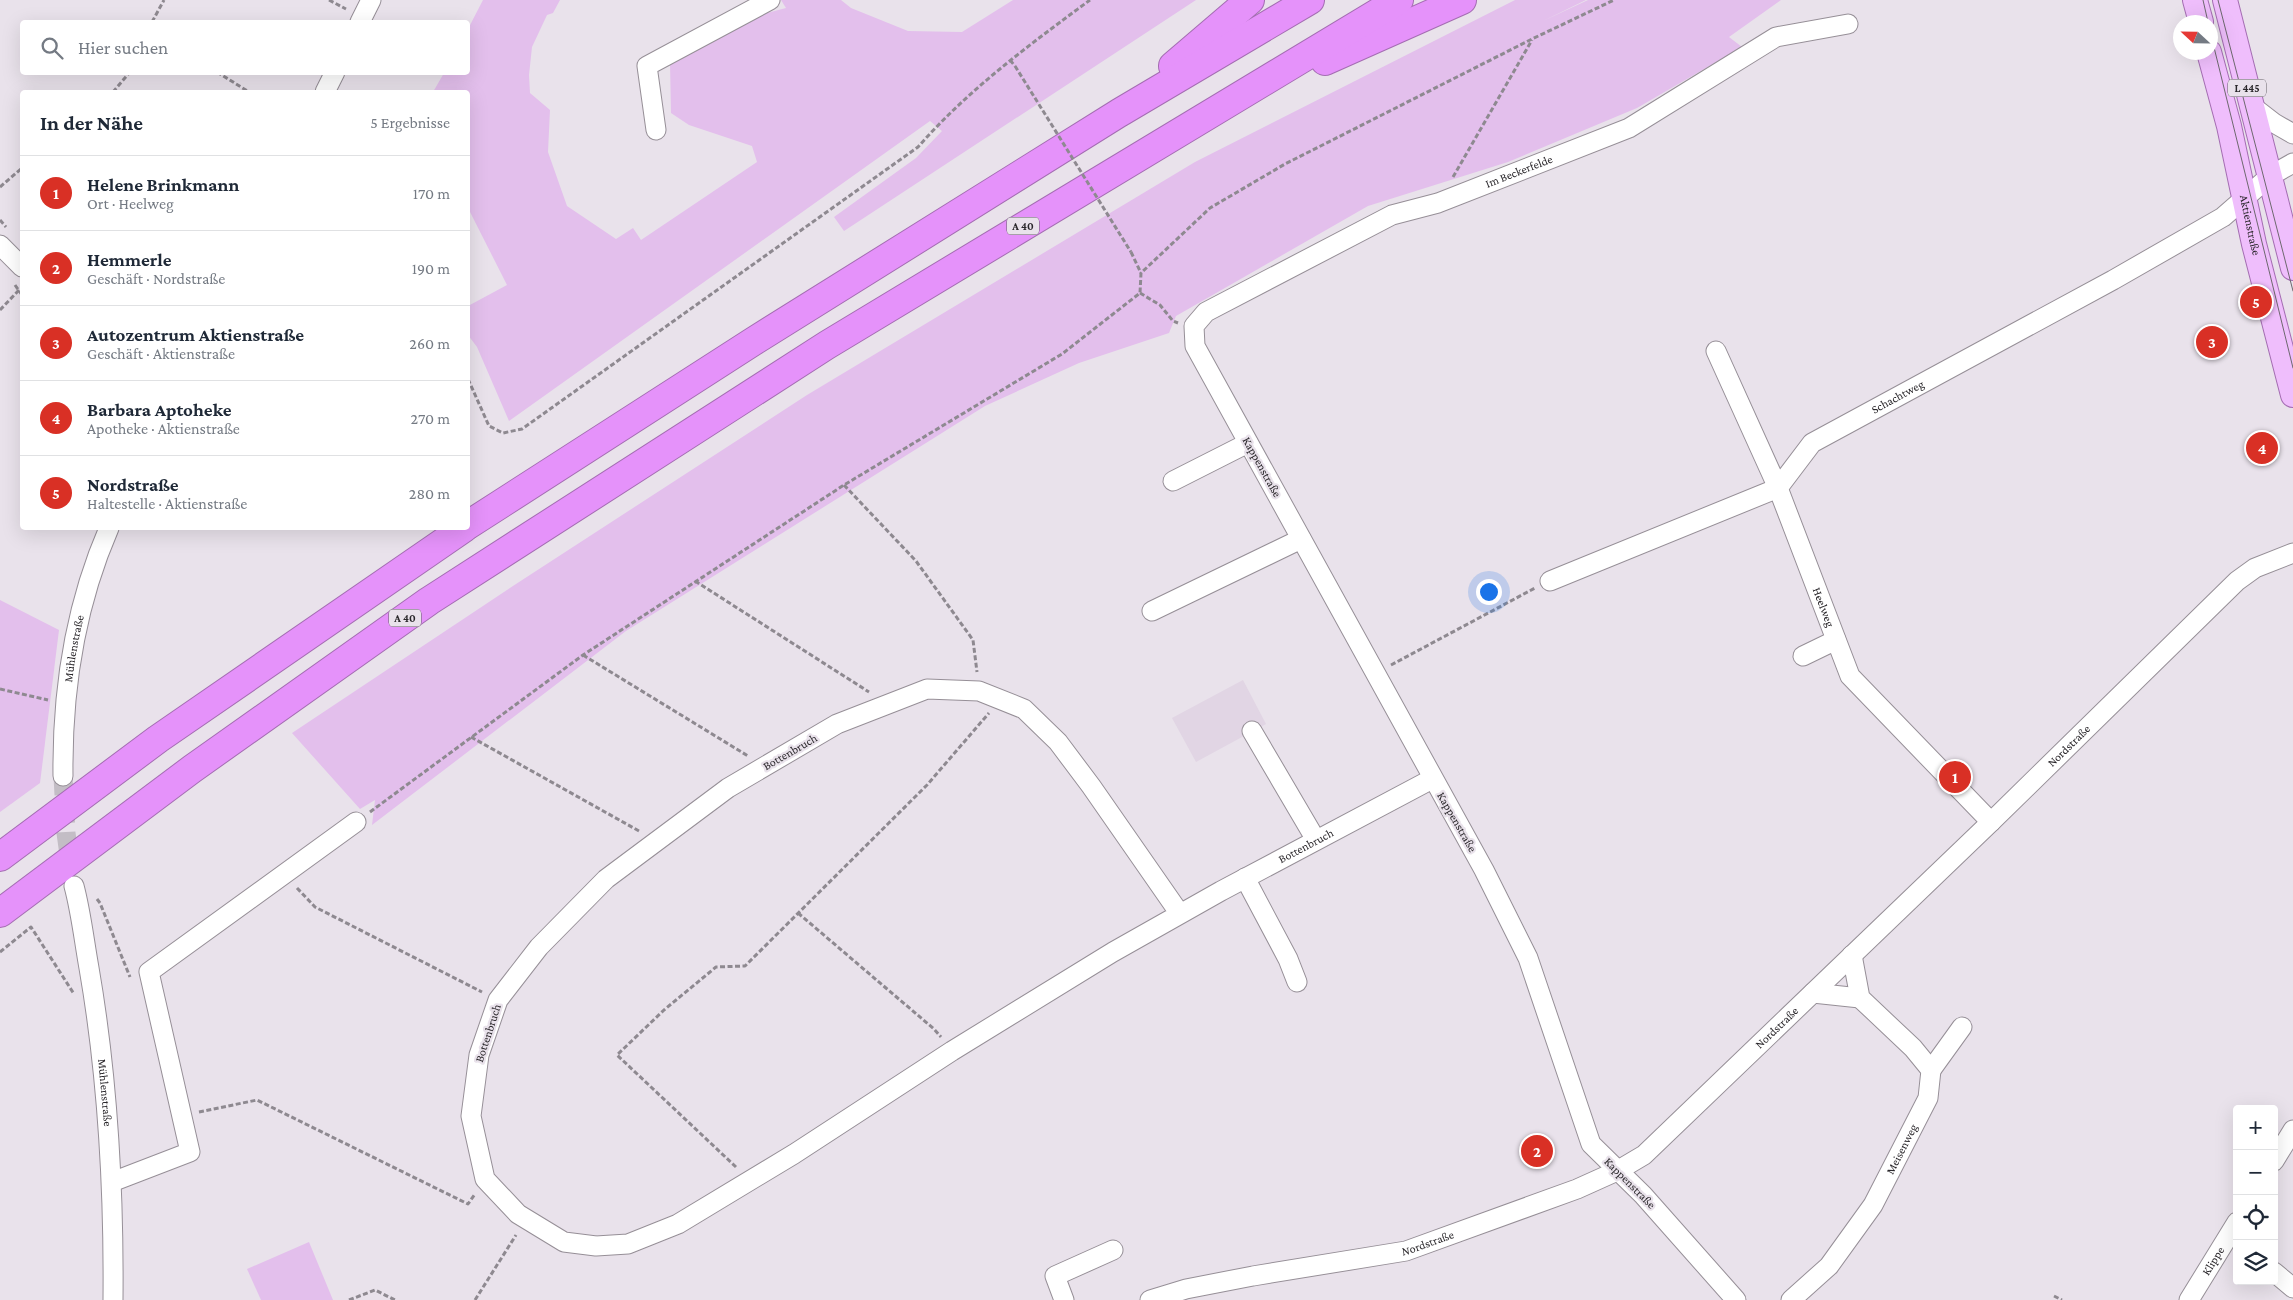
<!DOCTYPE html>
<html lang="de">
<head>
<meta charset="utf-8">
<style>
	body { margin:0; font-family:"Crimson Pro",serif; background:#f2f2f3; color:#1f2937 }
	.controls { position:absolute; right:15px; bottom:15px; display:grid; overflow:hidden; border-radius:5px; box-shadow:0 5px 20px #0002 }
	.controls button { width:45px; height:45px; display:grid; place-items:center; padding:0; border:0; border-bottom:1px solid #e0e1e3; background:#fff; color:#1f2937; font:25px sans-serif }
	.compass { position:absolute; left:2173px; top:15px; width:45px; height:45px; border-radius:50%; background:#fff; box-shadow:0 5px 20px #0002; rotate:292deg }
	.you { position:absolute; left:1488px; top:591px; width:18px; height:18px; margin:-12px; border:4px solid #fff; border-radius:50%; background:#1a73e8; box-shadow:0 0 0 8px #1a73e833 }
	.badge { display:grid; place-items:center; width:32px; height:32px; border-radius:50%; background:#d93025; color:#fff; font-size:16px; font-weight:700 }
	.pin { position:absolute; translate:-50% -50%; border:2px solid #fff; box-shadow:0 1px 5px #0006 }
	.list { margin:0; padding:0; list-style:none }
	h2 { display:flex; justify-content:space-between; align-items:center; height:65px; margin:0; padding:0 20px; font-size:21px }
	h2 small { font-size:16px; font-weight:400; color:#747a83 }
	.list li { display:grid; grid-template-columns:32px 1fr auto; gap:15px; align-items:center; box-sizing:border-box; height:75px; padding:0 20px; border-top:1px solid #e0e1e3 }
	.list b { display:block; font-size:19px; white-space:nowrap }
	.list p { margin:0; font-size:16px; white-space:nowrap; color:#747a83 }
	.list em { font-size:16px; font-style:normal; color:#747a83 }
	.icon { flex:none; width:28px; height:28px; fill:none; stroke:currentColor; stroke-width:2; stroke-linecap:round; stroke-linejoin:round }
	.map { position:relative; flex:none; width:2293px; height:1300px; overflow:hidden }
	.search { position:absolute; background:#fff; box-shadow:0 5px 20px #0002; left:20px; top:20px; width:450px; height:55px; display:flex; align-items:center; gap:12px; box-sizing:border-box; padding:0 18px; border-radius:5px; color:#747a83; font-size:19px }
	.panel { position:absolute; background:#fff; box-shadow:0 5px 20px #0002; left:20px; top:90px; width:450px; height:440px; border-radius:5px }
	.map>svg:first-child { display:block }
	.built { fill:#e1d5e4 }
	.green { fill:#e3bfec }
	.lines { fill:none; stroke-linecap:round; stroke-linejoin:round }
	.minor-tunnel { stroke:#c3bdc5; stroke-width:19; stroke-dasharray:19 9; stroke-linecap:butt }
	.minor-casing { stroke:#968f97; stroke-width:21 }
	.major-casing { stroke:#a46db2; stroke-width:26 }
	.highway-casing { stroke:#a46db2; stroke-width:30 }
	.path { stroke:#8e8990; stroke-width:3; stroke-dasharray:5 2.5; stroke-linecap:butt }
	.minor { stroke:#fff; stroke-width:19 }
	.major { stroke:#efbefc; stroke-width:24 }
	.highway { stroke:#e592fa; stroke-width:28 }
	.tram { stroke:#6d686e; stroke-width:1 }
	.path-bridge { stroke:#8e8990; stroke-width:3; stroke-dasharray:5 2.5; stroke-linecap:butt }
	.labels { text-anchor:middle; dominant-baseline:central; stroke-width:4.5; stroke-linejoin:round; paint-order:stroke }
	.shield { fill:#e9e2eb; stroke:#635f65; stroke-width:1 }
	.shield-label { font-size:11px; font-weight:bold; fill:#2a272b }
	.street-label { font-size:12px; fill:#2a272b; stroke:#e9e2eb }
</style>
</head>
<body>
<div class="map">
<svg width="2293" height="1300" viewBox="0 0 2293 1300">
	<rect width="100%" height="100%" fill="#e9e2eb"/>
	<!-- built -->
	<path class="built" d="M 1243,680 L 1266,724 L 1196,762 L 1172,718 Z"/>
	<!-- green -->
	<g class="green">
		<path d="M 483,0 L 560,0 L 553,13 L 547,15 L 532,47 L 529,75 L 530,93 L 550,110 L 548,152 L 567,206 L 616,239 L 633,228 L 641,240 L 757,162 L 752,146 L 689,125 L 671,113 L 670,63 L 767,13 L 786,8 L 781,0 L 841,0 L 851,8 L 908,31 L 962,32 L 1013,0 L 1196,0 L 844,231 L 834,217 L 916,158 L 942,131 L 930,121 L 509,421 L 477,347 L 468,335 L 468,306 L 507,285 L 468,208 L 468,92 L 433,92 L 444,73 L 468,72 L 468,29 Z"/>
		<path d="M 1515,0 L 1586,0 L 1543,21 L 1588,0 L 1781,0 L 1729,37 L 1742,47 L 1637,108 L 1508,162 L 1368,206 L 1176,316 L 1169,333 L 1079,363 L 985,406 L 626,631 L 372,825 L 375,800 L 360,809 L 292,733 L 516,584 L 807,395 L 1195,162 Z"/>
		<path d="M 0,600 L 59,630 L 40,783 L 0,812 Z"/>
		<path d="M 309,1242 L 333,1300 L 261,1300 L 247,1269 Z"/>
	</g>
	<g class="lines">
		<!-- minor-tunnel -->
		<path class="minor-tunnel" d="M 63,776 L 66,833 L 71,869"/>
		<!-- minor casing -->
		<g class="minor-casing">
			<g id="minor">
				<path d="M 360,22 L 371,0"/>
				<path d="M 325,92 L 335,72"/>
				<path d="M 2252,106 L 2274,123 L 2293,134"/>
				<path d="M 656,130 L 647,66 L 770,0"/>
				<path d="M 0,245 L 22,267"/>
				<path id="s1" d="M 1716,351 L 1778,488 L 1850,676 L 1991,822"/>
				<path d="M 1173,481 L 1248,443"/>
				<path id="s2" d="M 1550,581 L 1778,488 L 1812,443 L 2113,280 L 2223,217 L 2270,176 L 2293,163"/>
				<path d="M 1152,611 L 1301,539"/>
				<path d="M 1803,656 L 1836,640"/>
				<path d="M 1252,731 L 1316,840"/>
				<path id="s3" d="M 63,776 C 62,691 75,606 109,528"/>
				<path d="M 1245,878 L 1288,959 L 1297,982"/>
				<path id="s4" d="M 74,886 C 81,912 84,940 89,968 C 108,1078 114,1188 113,1300"/>
				<path id="s5" d="M 1180,914 L 1091,786 L 1058,742 L 1024,709 L 979,691 L 927,689 L 837,724 L 728,788 L 606,879 L 539,947 L 498,1000 L 479,1055 L 471,1116 L 485,1179 L 518,1214 L 564,1242 L 596,1246 L 628,1244 L 678,1224 L 794,1154 L 952,1051 L 1113,952 L 1221,891 L 1432,779"/>
				<path d="M 1813,993 L 1860,998"/>
				<path d="M 1931,1070 L 1962,1027"/>
				<path d="M 2274,1161 L 2293,1130"/>
				<path d="M 112,1182 L 190,1152 L 149,972 L 356,822"/>
				<path d="M 2274,1272 L 2293,1288"/>
				<path d="M 1064,1300 L 1055,1276 L 1113,1250"/>
				<path id="s6" d="M 1150,1300 L 1186,1289 L 1253,1276 L 1406,1251 L 1577,1189 L 1617,1171 L 1644,1155 L 1991,822 L 2237,581 L 2255,568 L 2293,553"/>
				<path id="s7" d="M 1736,1300 L 1643,1195 L 1591,1144 L 1528,958 L 1484,870 L 1195,346 L 1194,326 L 1206,312 L 1392,215 L 1438,203 L 1629,128 L 1776,37 L 1848,24"/>
				<path id="s8" d="M 1791,1300 L 1829,1266 L 1873,1205 L 1928,1098 L 1931,1070 L 1913,1048 L 1860,998 L 1852,955"/>
				<path id="s9" d="M 2189,1300 L 2237,1222"/>
			</g>
		</g>
		<!-- major casing -->
		<g class="major-casing">
			<g id="major">
				<path d="M 2195,0 L 2201,22"/>
				<path d="M 2225,0 L 2293,268"/>
				<path id="s10" d="M 2209,52 L 2229,126 L 2254,244 L 2293,395"/>
			</g>
		</g>
		<!-- highway casing -->
		<g class="highway-casing">
			<g id="highway">
				<path d="M 1325,61 L 1462,0"/>
				<path d="M 1173,66 L 1250,0"/>
				<path d="M 468,525 L 754,341 L 1119,113 L 1310,0"/>
				<path d="M 0,857 L 158,739 L 464,528"/>
				<path d="M 0,913 L 192,769 L 429,601 L 827,345 L 1399,0"/>
			</g>
		</g>
		<!-- path -->
		<g class="path">
			<path d="M 329,0 L 346,9"/>
			<path d="M 152,22 L 164,0"/>
			<path d="M 1010,60 L 1015,66"/>
			<path d="M 217,72 L 249,92"/>
			<path d="M 113,92 L 130,72"/>
			<path d="M 1453,177 L 1532,40"/>
			<path d="M 0,187 L 22,168"/>
			<path d="M 0,220 L 6,227"/>
			<path d="M 1131,252 L 1141,273"/>
			<path d="M 15,285 L 22,295"/>
			<path d="M 1140,293 L 1160,305 L 1173,321 L 1178,323"/>
			<path d="M 0,310 L 19,290"/>
			<path d="M 468,379 L 489,426 L 503,433 L 522,429 L 918,147 C 968,90 1029,45 1090,0"/>
			<path d="M 844,485 L 916,561 L 973,640 L 977,672"/>
			<path d="M 695,581 L 869,692"/>
			<path d="M 583,655 L 748,756"/>
			<path d="M 1391,665 L 1535,588"/>
			<path d="M 0,689 L 48,700"/>
			<path d="M 471,737 L 639,831"/>
			<path d="M 370,812 L 583,655 L 844,485 L 1062,354 L 1140,293 L 1141,273 L 1210,208 L 1285,164 L 1532,39 L 1614,0"/>
			<path d="M 297,888 L 315,907 L 482,992"/>
			<path d="M 97,899 L 100,903 L 130,977"/>
			<path d="M 798,913 L 934,1029 L 941,1037"/>
			<path d="M 0,952 L 31,927 L 74,994"/>
			<path d="M 199,1112 L 257,1100 L 468,1204 L 475,1194"/>
			<path d="M 736,1167 L 617,1055 L 664,1010 L 716,967 L 745,966 L 927,785 L 989,713"/>
			<path d="M 2054,1296 L 2062,1300"/>
			<path d="M 349,1300 L 375,1290 L 395,1300"/>
			<path d="M 475,1300 L 516,1235"/>
		</g>
		<!-- minor -->
		<use href="#minor" class="minor"/>
		<!-- major -->
		<use href="#major" class="major"/>
		<!-- highway -->
		<use href="#highway" class="highway"/>
		<!-- tram -->
		<g class="tram">
			<path d="M 2203,0 L 2208,22"/>
			<path d="M 2218,0 L 2293,291"/>
			<path d="M 2210,31 L 2293,368"/>
		</g>
		<!-- path-bridge -->
		<path class="path-bridge" d="M 1015,66 L 1131,252"/>
	</g>
	<g class="labels">
		<!-- shield labels -->
		<g class="shield">
			<rect x="2228" y="79.5" width="38" height="17" rx="4"/>
			<rect x="1007" y="217.5" width="32" height="17" rx="4"/>
			<rect x="389" y="609.5" width="32" height="17" rx="4"/>
		</g>
		<g class="shield-label">
			<text x="2247" y="88">L 445</text>
			<text x="1023" y="226">A 40</text>
			<text x="405" y="618">A 40</text>
		</g>
		<!-- street labels -->
		<g class="street-label">
			<text stroke="none"><textPath href="#s7" startOffset="1489">Im Beckerfelde</textPath></text>
			<text stroke="none"><textPath href="#s10" startOffset="178">Aktienstraße</textPath></text>
			<text stroke="none"><textPath href="#s2" startOffset="400">Schachtweg</textPath></text>
			<text transform="translate(1262 467) rotate(61)">Kappenstraße</text>
			<text stroke="none"><textPath href="#s1" startOffset="278">Heelweg</textPath></text>
			<text stroke="none"><textPath href="#s3" startOffset="128">Mühlenstraße</textPath></text>
			<text stroke="none"><textPath href="#s6" startOffset="1108">Nordstraße</textPath></text>
			<text transform="translate(790 752) rotate(-30)">Bottenbruch</text>
			<text transform="translate(1457 822) rotate(60)">Kappenstraße</text>
			<text stroke="none"><textPath href="#s5" startOffset="2034">Bottenbruch</textPath></text>
			<text stroke="none"><textPath href="#s6" startOffset="702">Nordstraße</textPath></text>
			<text transform="translate(488 1033) rotate(-72)">Bottenbruch</text>
			<text stroke="none"><textPath href="#s4" startOffset="209">Mühlenstraße</textPath></text>
			<text stroke="none"><textPath href="#s8" startOffset="189">Meisenweg</textPath></text>
			<text transform="translate(1630 1183) rotate(45)">Kappenstraße</text>
			<text stroke="none"><textPath href="#s6" startOffset="284">Nordstraße</textPath></text>
			<text stroke="none"><textPath href="#s9" startOffset="46">Klippe</textPath></text>
		</g>
	</g>
</svg>
<div class="controls">
<button>+</button>
<button>−</button>
<button><svg class="icon" aria-label="locate" viewBox="0 0 24 24"><circle cx="12" cy="12" r="6"/><path d="M12 2v4M12 18v4M2 12h4M18 12h4"/></svg></button>
<button><svg class="icon" aria-label="layers" viewBox="0 0 24 24"><path d="M12 4l9 5-9 5-9-5zM3 14l9 5 9-5"/></svg></button>
</div>
<svg class="compass" viewBox="-18 -18 36 36"><path d="M0-13l5 13h-10z" fill="#e53935"/><path d="M0 13l5-13h-10z" fill="#747a83"/></svg>
<div class="you"></div>
<div class="pin badge" style="left:1955px;top:777px">1</div>
<div class="pin badge" style="left:1537px;top:1151px">2</div>
<div class="pin badge" style="left:2212px;top:342px">3</div>
<div class="pin badge" style="left:2262px;top:448px">4</div>
<div class="pin badge" style="left:2256px;top:302px">5</div>
<div class="search"><svg class="icon" aria-label="search" viewBox="0 0 24 24"><circle cx="10" cy="10" r="6"/><path d="M15 15l6 6"/></svg>Hier suchen</div>
<section class="panel">
<h2>In der Nähe<small>5 Ergebnisse</small></h2>
<ul class="list">
<li><span class="badge">1</span><div><b>Helene Brinkmann</b><p>Ort · Heelweg</p></div><em>170 m</em></li>
<li><span class="badge">2</span><div><b>Hemmerle</b><p>Geschäft · Nordstraße</p></div><em>190 m</em></li>
<li><span class="badge">3</span><div><b>Autozentrum Aktienstraße</b><p>Geschäft · Aktienstraße</p></div><em>260 m</em></li>
<li><span class="badge">4</span><div><b>Barbara Aptoheke</b><p>Apotheke · Aktienstraße</p></div><em>270 m</em></li>
<li><span class="badge">5</span><div><b>Nordstraße</b><p>Haltestelle · Aktienstraße</p></div><em>280 m</em></li>
</ul>
</section>
</div>
</body>
</html>
